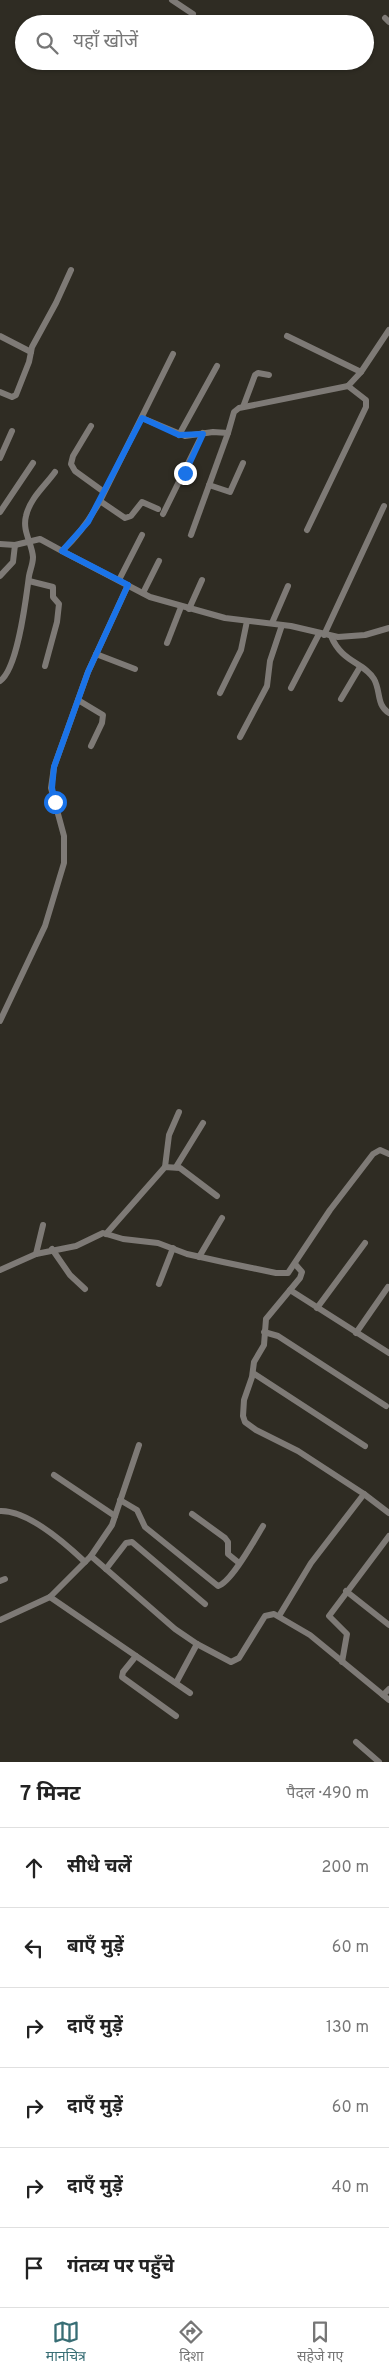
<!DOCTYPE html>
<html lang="hi">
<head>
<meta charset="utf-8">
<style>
	body { margin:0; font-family:Overpass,"Noto Sans Devanagari",sans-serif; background:#f6f6f6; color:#222 }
	.stop { position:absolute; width:15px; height:15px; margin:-11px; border:4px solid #1a73e8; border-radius:50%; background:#fff }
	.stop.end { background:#1a73e8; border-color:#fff; box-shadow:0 1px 5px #0008 }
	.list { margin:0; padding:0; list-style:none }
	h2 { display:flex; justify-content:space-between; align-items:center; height:65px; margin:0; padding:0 20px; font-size:21px }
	h2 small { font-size:16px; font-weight:400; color:#767676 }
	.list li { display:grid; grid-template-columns:32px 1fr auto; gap:15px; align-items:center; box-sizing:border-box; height:80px; padding:0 20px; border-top:1px solid #e0e0e0 }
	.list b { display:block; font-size:19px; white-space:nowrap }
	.list em { font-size:16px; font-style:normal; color:#767676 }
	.icon { flex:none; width:28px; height:28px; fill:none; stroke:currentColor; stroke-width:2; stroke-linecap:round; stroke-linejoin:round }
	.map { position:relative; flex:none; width:389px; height:1762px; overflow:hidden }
	.search { position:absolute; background:#fff; box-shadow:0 1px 4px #0004; left:15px; right:15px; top:15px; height:55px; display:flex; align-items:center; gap:12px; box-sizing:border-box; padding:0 18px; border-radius:28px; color:#767676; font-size:19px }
	.sheet { height:545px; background:#fff }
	nav { display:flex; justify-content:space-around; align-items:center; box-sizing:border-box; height:70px; border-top:1px solid #e0e0e0; background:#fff; font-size:14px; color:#767676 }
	nav a { display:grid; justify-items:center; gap:2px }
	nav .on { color:#386e75 }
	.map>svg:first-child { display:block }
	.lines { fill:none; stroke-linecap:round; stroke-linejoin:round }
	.street { stroke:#7e7a76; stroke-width:6 }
	.route { stroke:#1a73e8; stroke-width:6 }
</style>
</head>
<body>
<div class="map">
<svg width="389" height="1762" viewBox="0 0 389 1762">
	<rect width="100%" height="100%" fill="#2f2c23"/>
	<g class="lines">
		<!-- street -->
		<g class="street">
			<path d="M 172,0 L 193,14"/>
			<path d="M 385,18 L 389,22"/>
			<path d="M 0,336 L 31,352"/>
			<path d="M 287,336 L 361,372"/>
			<path d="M 0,392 L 12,397 L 16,395 L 29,362 L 32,347 L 56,303 L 71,270"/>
			<path d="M 243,407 L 255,375 L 258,373 L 269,375"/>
			<path d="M 142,418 L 185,436 L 213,432 L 228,433 L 234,412 L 239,408 L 348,386 L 361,372 L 389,330"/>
			<path d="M 91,426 L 73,456 L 71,464 L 75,471 L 104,492"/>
			<path d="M 179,435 L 217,366"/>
			<path d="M 0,458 L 12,431"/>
			<path d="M 209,485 L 230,492 L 243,463"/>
			<path d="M 100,501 L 125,518 L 131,516 L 142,502 L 158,509"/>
			<path d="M 0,512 L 33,463"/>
			<path d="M 163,514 L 203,433"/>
			<path d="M 307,530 L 366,407 L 366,400 L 348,386"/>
			<path d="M 191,535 L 228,433"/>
			<path d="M 0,544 L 15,545 L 40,539 L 62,551 C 78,536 89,521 100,501 L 173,354"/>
			<path d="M 62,551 L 150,597 L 225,618 L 291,626 L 338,637 L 365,635 L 389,628"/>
			<path d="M 0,576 L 13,562 L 15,545"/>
			<path d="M 119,580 L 142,535"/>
			<path d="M 29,581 L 53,587 L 53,597 L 59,604 L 57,622 L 45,666"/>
			<path d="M 143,593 L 159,561"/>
			<path d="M 189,609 L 202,580"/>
			<path d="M 272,623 L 288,586"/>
			<path d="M 324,635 L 384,506"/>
			<path d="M 331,636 C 342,663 364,662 374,679 C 381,691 376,705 389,713"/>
			<path d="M 167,643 L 181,607"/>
			<path d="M 96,654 L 135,669"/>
			<path d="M 0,681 C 18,669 26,598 29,576 C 30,570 33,564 33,557 C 32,543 22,531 26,516 C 30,498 45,486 55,472"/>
			<path d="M 291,688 L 319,634"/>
			<path d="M 220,693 L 241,650 L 247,621"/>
			<path d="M 341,699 L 360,667"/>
			<path d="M 78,700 L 103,715 L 102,723 L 91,746"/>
			<path d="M 240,737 L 267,686 L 270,661 L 282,625"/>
			<path d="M 0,1021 L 45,926 L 64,863 L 64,836 L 51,788 L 54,767 L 88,672 L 128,585"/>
			<path d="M 165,1167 L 169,1135 L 179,1112"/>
			<path d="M 176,1167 L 203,1123"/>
			<path d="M 106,1234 L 165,1167 L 180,1168 L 217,1196"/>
			<path d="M 52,1249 L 70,1275 L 85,1289"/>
			<path d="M 36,1254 L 43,1225"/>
			<path d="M 199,1257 L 222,1218"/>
			<path d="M 0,1270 L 36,1254 L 76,1246 L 103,1233 L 123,1239 L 158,1243 L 187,1254 L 223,1262 L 276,1273 L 288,1273 L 330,1210 L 373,1154 L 380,1150 L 389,1154"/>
			<path d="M 159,1284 L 173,1248"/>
			<path d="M 290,1290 L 389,1353"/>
			<path d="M 317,1308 L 365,1243"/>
			<path d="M 264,1332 L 278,1336 L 386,1406"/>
			<path d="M 356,1333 L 388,1287"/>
			<path d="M 253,1373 L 365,1446"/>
			<path d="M 54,1475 L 115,1516"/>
			<path d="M 364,1494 L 389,1513"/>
			<path d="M 120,1500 L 137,1510 L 145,1527 L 218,1586 C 231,1583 255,1539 263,1526"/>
			<path d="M 0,1511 C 27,1510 66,1544 85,1562"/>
			<path d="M 192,1514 L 225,1538 L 228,1542 L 228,1554 L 239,1563"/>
			<path d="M 91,1556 L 112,1525 L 139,1445"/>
			<path d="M 106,1569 L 126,1543 L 132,1542 L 205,1604"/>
			<path d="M 0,1581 L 5,1579"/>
			<path d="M 346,1591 L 389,1625"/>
			<path d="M 50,1597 L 190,1693"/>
			<path d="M 279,1616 L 311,1563 L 364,1494 L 298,1451 L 256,1430 L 245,1422 L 243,1416 L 244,1400 L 252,1377 L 254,1362 L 264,1345 L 266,1319 L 300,1278 L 302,1272 L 295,1264"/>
			<path d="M 0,1620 L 50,1597 L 91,1556 L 175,1629 L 197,1644 L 231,1662 L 239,1658 L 265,1616 L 274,1614 L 310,1635 L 389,1700"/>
			<path d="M 136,1656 L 123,1672 L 122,1677 L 176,1716"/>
			<path d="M 342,1662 L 347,1634 L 329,1616 L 389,1536"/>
			<path d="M 176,1683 L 197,1644"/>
			<path d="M 383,1695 L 389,1689"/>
			<path d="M 356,1742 L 379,1762"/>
		</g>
	</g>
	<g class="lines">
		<!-- route -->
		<path class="route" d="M 55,802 L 52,788 L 54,767 L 88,672 L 128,585 L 62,551 L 88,522 L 142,418 L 179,435 L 203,434 L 185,473"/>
	</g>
</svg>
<div class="stop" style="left:55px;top:802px"></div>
<div class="stop end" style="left:185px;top:473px"></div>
<div class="search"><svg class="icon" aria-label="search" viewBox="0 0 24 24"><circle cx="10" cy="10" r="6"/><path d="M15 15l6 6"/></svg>यहाँ खोजें</div>
</div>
<section class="sheet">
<h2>7 मिनट<small>पैदल · 490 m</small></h2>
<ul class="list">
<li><svg class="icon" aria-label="ahead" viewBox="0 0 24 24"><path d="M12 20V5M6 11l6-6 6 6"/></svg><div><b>सीधे चलें</b></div><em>200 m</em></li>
<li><svg class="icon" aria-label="left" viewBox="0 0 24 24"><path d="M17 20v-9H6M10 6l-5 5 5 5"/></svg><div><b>बाएँ मुड़ें</b></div><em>60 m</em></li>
<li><svg class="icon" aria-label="right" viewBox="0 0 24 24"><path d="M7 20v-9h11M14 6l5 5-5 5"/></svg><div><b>दाएँ मुड़ें</b></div><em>130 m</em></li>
<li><svg class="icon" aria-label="right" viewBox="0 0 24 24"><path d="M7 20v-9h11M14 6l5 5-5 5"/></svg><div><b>दाएँ मुड़ें</b></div><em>60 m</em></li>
<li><svg class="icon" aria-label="right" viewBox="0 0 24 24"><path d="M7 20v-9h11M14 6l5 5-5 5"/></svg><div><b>दाएँ मुड़ें</b></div><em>40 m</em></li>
<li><svg class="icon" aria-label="arrive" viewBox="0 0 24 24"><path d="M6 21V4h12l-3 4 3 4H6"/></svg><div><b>गंतव्य पर पहुँचे</b></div></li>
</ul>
</section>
<nav>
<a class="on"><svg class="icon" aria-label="map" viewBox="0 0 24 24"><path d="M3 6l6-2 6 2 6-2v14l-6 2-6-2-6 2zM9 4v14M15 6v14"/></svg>मानचित्र</a>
<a><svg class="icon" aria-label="directions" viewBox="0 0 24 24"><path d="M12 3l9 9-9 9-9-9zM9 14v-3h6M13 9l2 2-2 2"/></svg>दिशा</a>
<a><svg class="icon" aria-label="saved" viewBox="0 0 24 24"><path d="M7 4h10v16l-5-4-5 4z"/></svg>सहेजे गए</a>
</nav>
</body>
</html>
